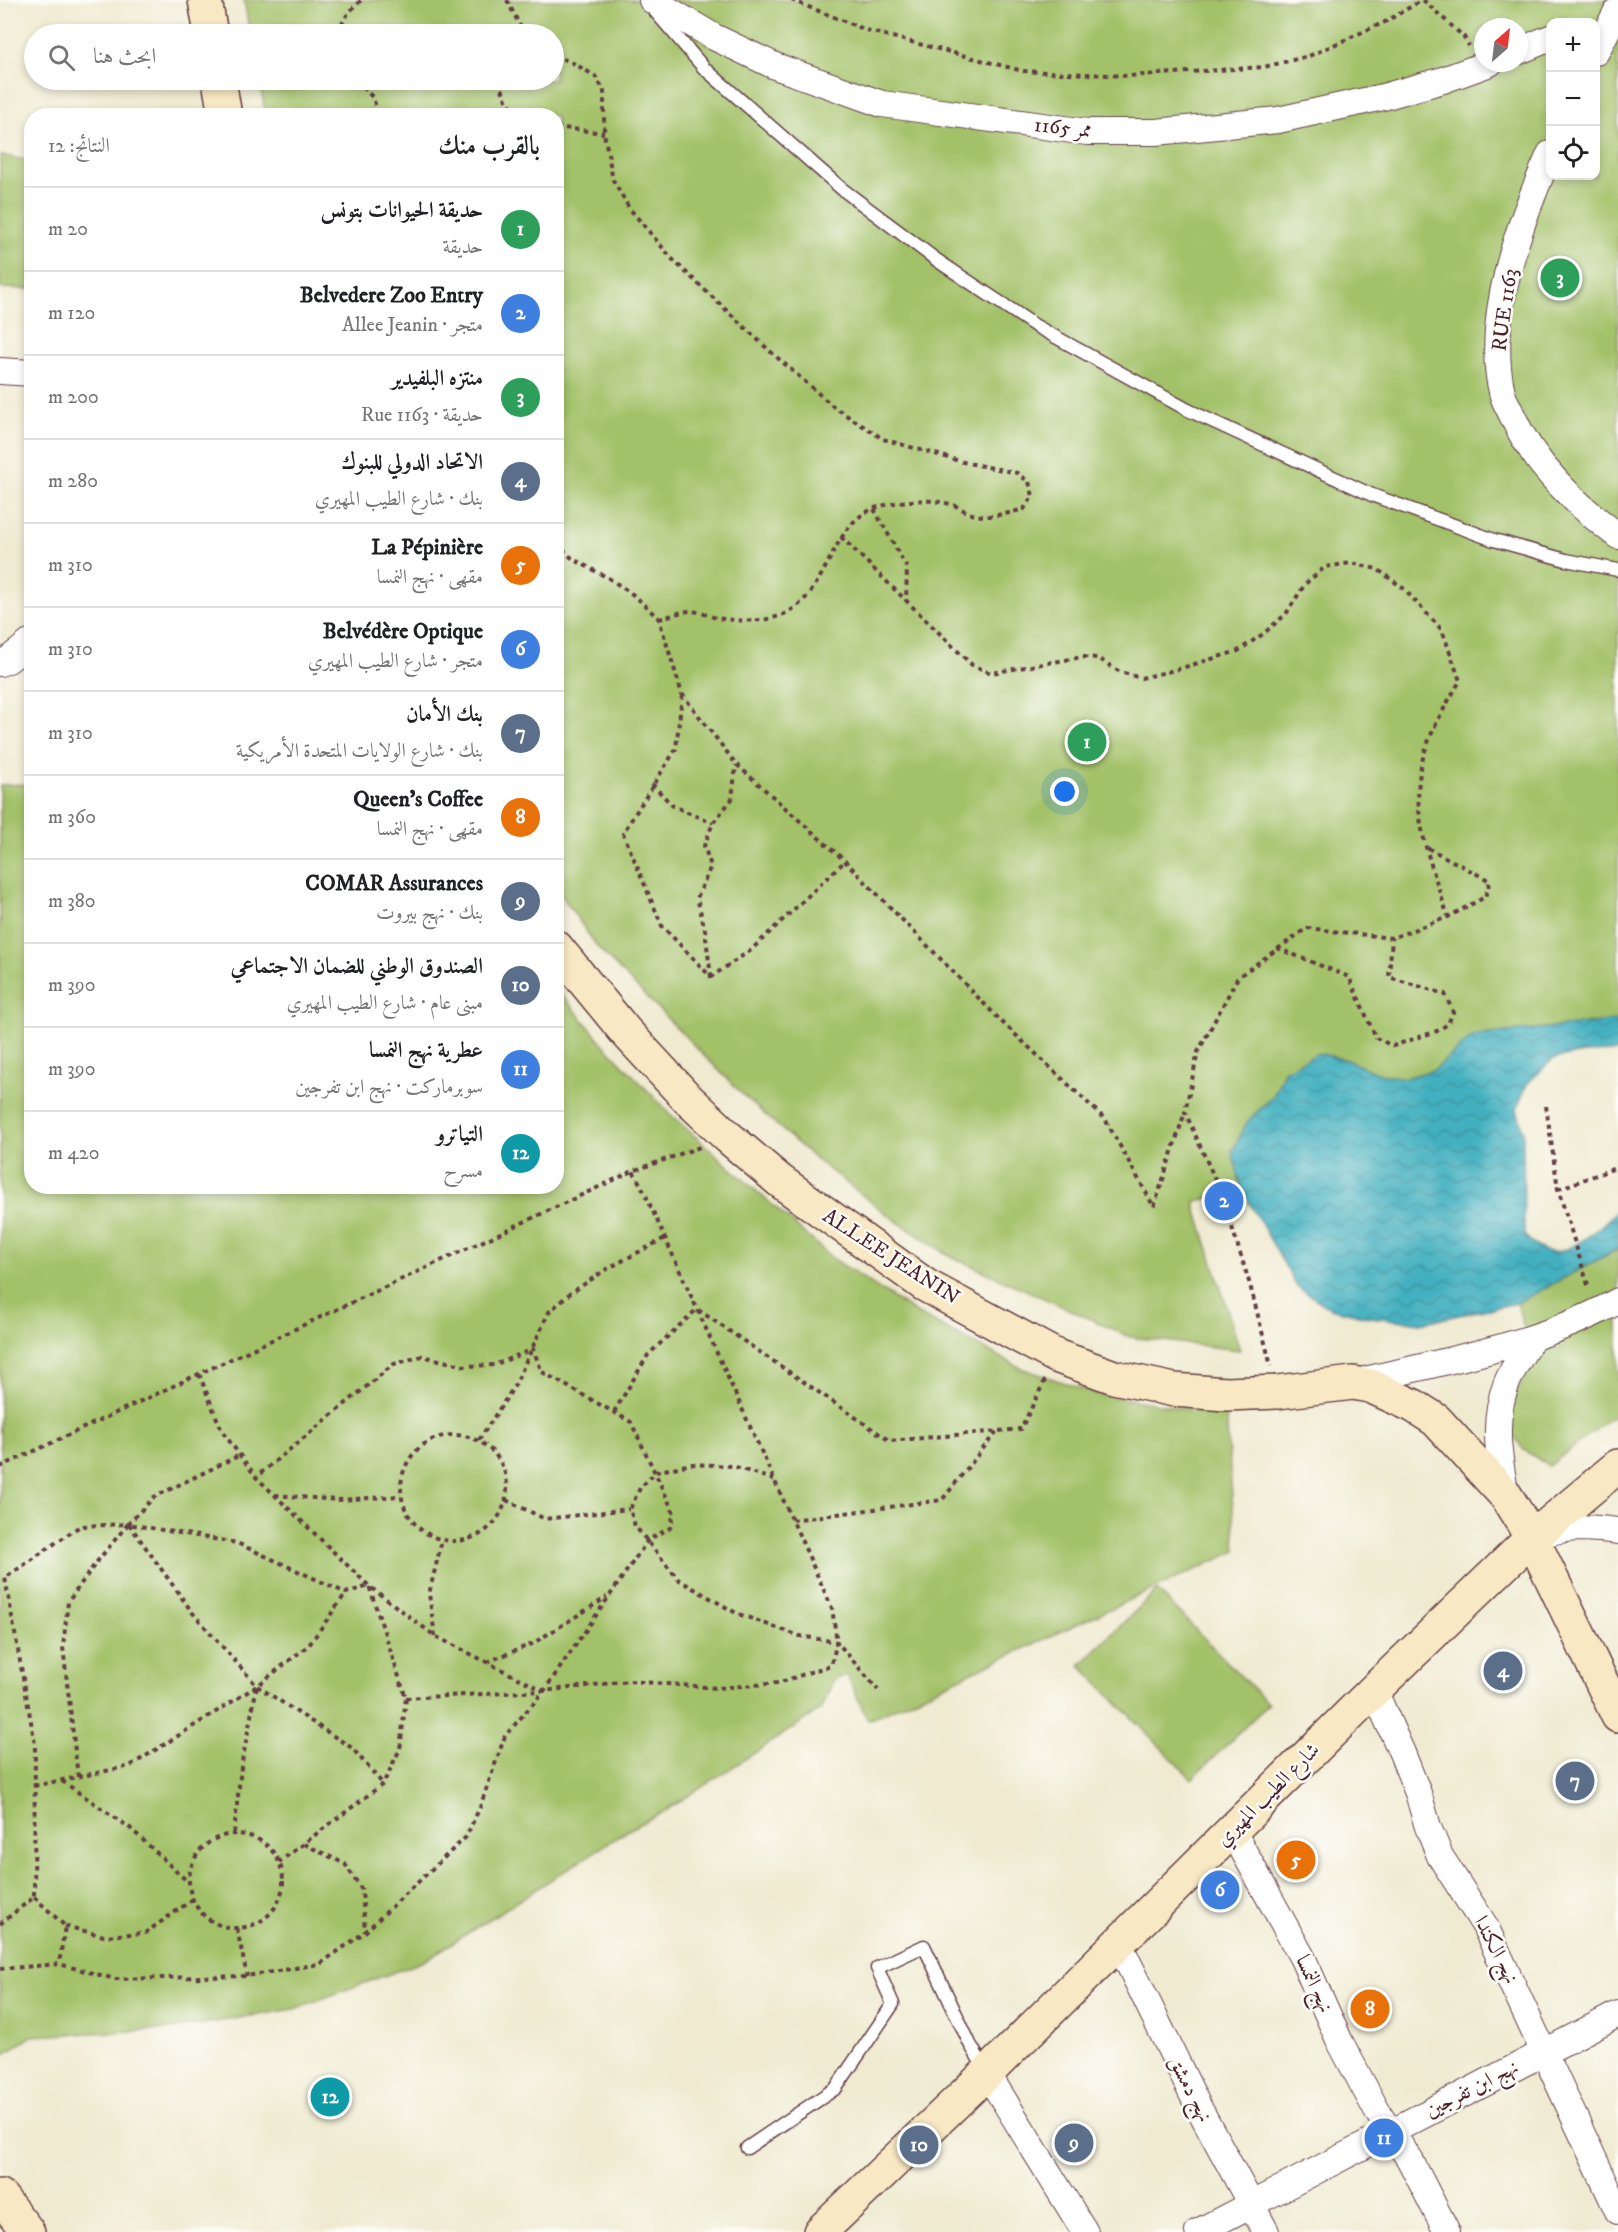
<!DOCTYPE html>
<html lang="ar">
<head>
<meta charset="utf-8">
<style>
	body { margin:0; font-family:"IM FELL DW Pica",Amiri,serif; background:#f6f6f6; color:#202124; direction:rtl }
	.controls { position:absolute; right:18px; top:18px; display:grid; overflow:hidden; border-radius:12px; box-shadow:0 3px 9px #0003 }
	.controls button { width:54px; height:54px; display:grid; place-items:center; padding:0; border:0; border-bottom:2px solid #e0e0e0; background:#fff; color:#202124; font:30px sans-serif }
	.compass { position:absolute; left:1474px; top:18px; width:54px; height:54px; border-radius:50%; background:#fff; box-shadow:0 3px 9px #0003; rotate:28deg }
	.you { position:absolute; left:1065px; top:792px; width:21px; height:21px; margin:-15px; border:4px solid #fff; border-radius:50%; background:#1a73e8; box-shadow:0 0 0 9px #1a73e833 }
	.badge { display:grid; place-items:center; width:39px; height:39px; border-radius:50%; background:#db2777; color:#fff; font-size:20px; font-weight:700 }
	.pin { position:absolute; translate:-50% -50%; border:3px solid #fff; box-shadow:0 2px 6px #0006 }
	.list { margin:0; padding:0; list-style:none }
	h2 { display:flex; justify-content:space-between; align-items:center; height:78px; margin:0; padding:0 24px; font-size:26px }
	h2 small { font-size:20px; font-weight:400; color:#757577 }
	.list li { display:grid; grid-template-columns:39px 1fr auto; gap:18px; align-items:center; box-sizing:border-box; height:84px; padding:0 24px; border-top:2px solid #e0e0e0 }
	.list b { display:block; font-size:22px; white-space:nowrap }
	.list p { margin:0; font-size:20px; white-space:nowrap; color:#757577 }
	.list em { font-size:20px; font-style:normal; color:#757577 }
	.icon { flex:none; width:33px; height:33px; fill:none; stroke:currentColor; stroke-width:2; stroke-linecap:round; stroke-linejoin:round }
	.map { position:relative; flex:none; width:1618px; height:2232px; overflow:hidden; direction:ltr }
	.search { position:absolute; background:#fff; box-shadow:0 3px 9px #0003; left:24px; top:24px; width:540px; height:66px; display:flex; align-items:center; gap:15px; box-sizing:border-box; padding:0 21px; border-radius:33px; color:#757577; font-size:22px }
	.panel { position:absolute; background:#fff; box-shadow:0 3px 9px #0003; left:24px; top:108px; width:540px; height:1086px; border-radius:24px; direction:rtl }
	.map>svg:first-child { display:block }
	.green { fill:#a3c168; stroke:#76704a; stroke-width:1.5; fill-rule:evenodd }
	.water { fill:url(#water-waves); stroke:#466876; stroke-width:1.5 }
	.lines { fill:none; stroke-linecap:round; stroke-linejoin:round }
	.lane-casing { stroke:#633d44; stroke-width:15 }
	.street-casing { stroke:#633d44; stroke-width:28 }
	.secondary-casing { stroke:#633d44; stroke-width:36 }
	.path { stroke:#633d44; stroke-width:4; stroke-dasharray:4.5 4.5; stroke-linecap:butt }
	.lane { stroke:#fff; stroke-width:12 }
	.street { stroke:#fff; stroke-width:26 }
	.secondary { stroke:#f8e8c3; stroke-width:33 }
	.labels { text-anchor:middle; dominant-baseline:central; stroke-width:5; stroke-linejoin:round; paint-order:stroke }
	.street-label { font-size:21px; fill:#4a1f2b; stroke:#fdfcf7 }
</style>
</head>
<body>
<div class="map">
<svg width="1618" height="2232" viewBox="0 0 1618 2232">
	<defs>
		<pattern id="water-waves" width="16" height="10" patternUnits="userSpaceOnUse" patternTransform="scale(1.5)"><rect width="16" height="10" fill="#43b0c0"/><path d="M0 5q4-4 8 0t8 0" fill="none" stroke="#3a8f9c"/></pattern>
	</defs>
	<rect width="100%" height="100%" fill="#fdfcf7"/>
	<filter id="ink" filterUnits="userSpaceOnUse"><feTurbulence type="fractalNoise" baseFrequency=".0167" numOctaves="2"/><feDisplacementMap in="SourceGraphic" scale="12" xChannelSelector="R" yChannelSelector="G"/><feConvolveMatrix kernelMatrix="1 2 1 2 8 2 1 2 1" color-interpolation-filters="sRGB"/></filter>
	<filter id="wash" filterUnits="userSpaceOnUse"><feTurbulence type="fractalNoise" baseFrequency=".008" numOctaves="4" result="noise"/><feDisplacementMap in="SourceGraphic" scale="24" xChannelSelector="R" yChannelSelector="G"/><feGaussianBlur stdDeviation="1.35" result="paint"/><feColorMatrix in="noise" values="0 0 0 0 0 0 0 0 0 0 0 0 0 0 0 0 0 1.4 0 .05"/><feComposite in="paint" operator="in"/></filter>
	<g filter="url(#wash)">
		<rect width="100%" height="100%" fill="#efead0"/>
		<!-- green -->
		<g class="green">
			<path d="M 244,0 L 1618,0 L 1618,1020 L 1473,1036 L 1434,1070 L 1405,1078 L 1379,1074 L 1346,1060 L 1318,1053 L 1284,1071 L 1274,1095 L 1248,1121 L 1232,1151 L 1242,1190 L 1194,1202 L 1240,1350 L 1130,1337 L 950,1256 L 896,1221 L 814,1158 L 743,1095 L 598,948 L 557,889 L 556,116 L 266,115 L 259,80 L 554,80 L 554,34 L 250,34 ZM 1550,22 L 1596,22 L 1596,176 L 1550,176 ZM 1483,27 L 1519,27 L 1519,63 L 1483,63 Z"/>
			<path d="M 0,155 L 31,161 L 31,289 L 0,288 Z"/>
			<path d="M 31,784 L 32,1186 L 556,1186 L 557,989 L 605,1046 L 670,1114 L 832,1258 L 916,1313 L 1023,1369 L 1102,1395 L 1226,1415 L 1236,1551 L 868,1720 L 847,1675 L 833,1680 L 822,1709 L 665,1811 L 630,1829 L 424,1961 L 294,2009 L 172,2029 L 32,2036 L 0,2057 L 0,785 Z"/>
			<path d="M 1618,1249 L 1618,1412 L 1549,1466 L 1524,1450 L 1505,1425 L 1531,1353 L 1517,1303 Z"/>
			<path d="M 1157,1590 L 1268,1704 L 1192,1779 L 1080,1665 Z"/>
		</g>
		<!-- water -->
		<path class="water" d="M 1618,1020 L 1618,1052 L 1583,1053 L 1553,1059 L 1527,1084 L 1517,1109 L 1523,1130 L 1524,1235 C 1532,1243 1543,1254 1556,1252 C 1576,1249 1605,1224 1618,1209 L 1618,1249 L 1517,1303 L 1421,1323 L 1363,1316 L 1330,1308 L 1297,1287 L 1242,1190 L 1232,1151 L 1248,1121 L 1274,1095 L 1284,1071 L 1318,1053 L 1346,1060 L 1379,1074 L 1405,1078 L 1434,1070 L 1473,1036 Z"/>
	</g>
	<g filter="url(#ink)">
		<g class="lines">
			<!-- lane casing -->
			<g class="lane-casing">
				<g id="lane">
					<path d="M 654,10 L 704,68 L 842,189 L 938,261 L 1034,325 L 1188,410 L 1372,495 L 1494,540 L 1566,560 L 1618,570"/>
					<path d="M 747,2148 L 836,2088 L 893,2004 L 877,1968 L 924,1946 L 970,2044 L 986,2071"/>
				</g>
			</g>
			<!-- street casing -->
			<g class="street-casing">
				<g id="street">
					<path d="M 652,0 L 714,37 L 775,66 L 882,104 L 1087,132 L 1156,132 L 1278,120 L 1383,97 L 1443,80 L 1490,63"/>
					<path d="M 1519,51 L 1550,38"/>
					<path d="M 1596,52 L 1617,11"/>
					<path d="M 1550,154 C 1520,221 1484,318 1502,392 C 1503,399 1508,406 1511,413 C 1533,464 1574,503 1618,536"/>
					<path d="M 0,371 L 32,373"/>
					<path d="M 0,663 L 8,660 L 32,641"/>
					<path d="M 1353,1383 C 1443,1361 1537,1346 1618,1301"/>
					<path d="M 1506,1496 C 1499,1459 1492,1421 1506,1385 C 1512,1369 1522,1354 1531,1340"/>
					<path d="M 1535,1537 C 1562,1526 1590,1527 1618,1531"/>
					<path d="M 1374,1690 L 1402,1753 L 1418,1793 L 1428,1827 L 1440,1856 L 1485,1926 L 1618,2211"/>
					<path d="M 1232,1830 L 1303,1959 L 1340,2042 L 1377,2111 L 1410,2160 L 1447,2232"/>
					<path d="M 1119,1944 L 1200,2110 L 1266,2232"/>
					<path d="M 987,2073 L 1085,2232"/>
					<path d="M 1198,2232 L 1618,2014"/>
				</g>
			</g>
			<!-- secondary casing -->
			<g class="secondary-casing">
				<g id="secondary">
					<path d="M 205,0 L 211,34"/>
					<path d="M 219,80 L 225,116"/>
					<path d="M 556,947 L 625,1031 L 688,1099 L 728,1137 L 780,1181 L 925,1285 L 1056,1356 L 1114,1377 L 1174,1390 L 1226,1394 L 1278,1392 L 1353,1383 L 1370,1386 L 1414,1406 L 1436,1420 L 1506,1496 L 1532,1538 L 1618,1716"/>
					<path d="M 0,2196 L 28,2232"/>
					<path d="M 820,2232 L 987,2073 L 1374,1690 L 1532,1538 L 1618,1466"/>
				</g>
			</g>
			<!-- path -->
			<g class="path">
				<path d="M 507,0 L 524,34"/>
				<path d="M 791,0 L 869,31 L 1023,71 L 1129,76 L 1264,67 L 1309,56 L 1385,22 L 1422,0"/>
				<path d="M 1423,0 L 1464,37 L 1469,46"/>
				<path d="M 339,34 C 341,21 351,8 362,0"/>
				<path d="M 490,34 L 523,34"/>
				<path d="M 554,55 L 573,63 L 595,76 L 604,90 L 604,133 L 613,180 L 629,208 L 674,261 L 771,352 L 834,407 L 883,439 L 963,462 L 1017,473 L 1029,482 L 1033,496 L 1024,509 C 1010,513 991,518 975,515 C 966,513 959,506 950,504 C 926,498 902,500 878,507 C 828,523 831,593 784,614 C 765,623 738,621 717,618 C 708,616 699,611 690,611 C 681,611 669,617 659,619"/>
				<path d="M 357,80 L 373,98 L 379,116"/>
				<path d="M 499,80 L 507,103 L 526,116"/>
				<path d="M 556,127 L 604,133"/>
				<path d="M 874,509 L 907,568 L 906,601"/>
				<path d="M 841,537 L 972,665 L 991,673 L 1082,657 L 1098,658 L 1120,672 L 1141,678 L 1175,670 L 1238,651 L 1263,634 L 1286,614 L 1305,584 L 1325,567 L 1351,563 L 1377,569 L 1403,588 L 1442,630 L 1460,681 C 1444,708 1424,741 1420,773 C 1412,821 1434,872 1448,917 L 1392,938 L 1307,928 L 1238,977 L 1198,1052 L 1185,1112 L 1222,1195 L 1250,1285 L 1271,1366"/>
				<path d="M 556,543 L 573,559 L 610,579 L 635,596 L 659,619 L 682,694 L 736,764 L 845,861 L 1002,1022 L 1105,1119 L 1154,1207 L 1185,1112"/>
				<path d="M 682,695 L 676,749 L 623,833 L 662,926 L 711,977 L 751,950 L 845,861"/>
				<path d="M 652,784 L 673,806 L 713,823"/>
				<path d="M 1428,848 L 1490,881 L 1485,897 L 1448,917"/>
				<path d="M 1277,948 L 1349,977 L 1376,1038 L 1393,1046 L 1437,1031 L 1448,1024 L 1453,1012 L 1445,994 L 1389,977 L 1392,938"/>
				<path d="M 711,977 L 705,930 L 697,898 L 711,866 L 704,846 L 713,823 L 732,799 L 736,765"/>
				<path d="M 1546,1106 L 1558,1189 L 1589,1288"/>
				<path d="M 1558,1189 L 1618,1167"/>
				<path d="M 199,1374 L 222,1431 L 256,1477 L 369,1586 L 435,1636 L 544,1691 L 629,1681 L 718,1688 L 778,1683 L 831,1665 L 837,1642 L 832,1608 L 642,1187 L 633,1171"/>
				<path d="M 614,1412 L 648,1355 L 697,1309 L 890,1441 L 1021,1429 L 1045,1380"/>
				<circle cx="454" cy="1488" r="53"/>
				<path d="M 479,1440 L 515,1385 L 549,1312 L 568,1295 L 607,1269 L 665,1238"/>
				<path d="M 0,1467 L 633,1171 L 700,1147"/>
				<path d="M 774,1480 L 733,1466 L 691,1464 L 656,1472 L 640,1488 L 630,1509 L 635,1526 L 679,1580 L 738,1614 L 800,1636 L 837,1642 L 878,1690"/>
				<path d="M 275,1495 L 338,1500 L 401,1496"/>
				<path d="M 506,1500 L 545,1519 L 629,1509"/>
				<path d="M 792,1520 L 942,1500 L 997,1431"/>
				<path d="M 129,1524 L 192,1612 L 257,1686 L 352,1748 L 383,1784"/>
				<path d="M 435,1636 L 429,1594 L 442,1540"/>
				<path d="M 487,1662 L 532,1644 L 607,1597"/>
				<path d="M 406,1698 L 543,1691"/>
				<path d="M 78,1777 L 63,1647 L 68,1602 L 95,1564 L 128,1524 L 237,1543 L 346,1593 L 369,1586 L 406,1698 L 400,1749 L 383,1784 L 279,1862"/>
				<path d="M 62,1781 L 130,1828 L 188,1882"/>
				<path d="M 34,1786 L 130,1766 L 257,1686 L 309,1645 L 346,1593"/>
				<path d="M 234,1833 L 241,1767 L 257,1686"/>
				<circle cx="236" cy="1881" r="47"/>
				<path d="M 304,1844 L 345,1864 L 362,1890 L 365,1932"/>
				<path d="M 34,1897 L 65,1926 L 59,1964"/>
				<path d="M 0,1924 L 34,1897 L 35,1744 L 5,1578 L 80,1526 L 128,1524 L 154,1497 L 240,1455"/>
				<path d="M 65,1926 L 104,1936 L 145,1933 L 192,1900"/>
				<path d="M 237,1929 L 247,1976"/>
				<path d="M 0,1969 L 59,1964 L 115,1979 L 247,1976 L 320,1964 L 365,1932 L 466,1837 L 480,1807 L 505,1736 L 544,1691 L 648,1540 L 670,1528 L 674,1513 L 631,1422 L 542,1372 L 533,1349 L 494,1365 L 465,1366 L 422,1356 L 394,1364 L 256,1477"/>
			</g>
			<!-- lane -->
			<use href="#lane" class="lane"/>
			<!-- street -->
			<use href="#street" class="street"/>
			<!-- secondary -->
			<use href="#secondary" class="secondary"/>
		</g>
	</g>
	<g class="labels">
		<!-- street labels -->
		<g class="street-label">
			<text transform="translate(1063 128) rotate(6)">ممر 1165</text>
			<text transform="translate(1505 310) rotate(-82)">RUE 1163</text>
			<text transform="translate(891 1257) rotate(33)">ALLEE JEANIN</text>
			<text transform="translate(1268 1795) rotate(-45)">شارع الطيب المهيري</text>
			<text transform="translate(1496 1950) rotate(63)">نهج الكندا</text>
			<text transform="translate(1314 1984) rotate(65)">نهج النمسا</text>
			<text transform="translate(1190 2089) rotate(63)">نهج دمشق</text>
			<text transform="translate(1472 2089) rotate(-27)">نهج ابن تفرجين</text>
		</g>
	</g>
</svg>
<div class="controls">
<button>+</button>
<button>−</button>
<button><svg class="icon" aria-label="locate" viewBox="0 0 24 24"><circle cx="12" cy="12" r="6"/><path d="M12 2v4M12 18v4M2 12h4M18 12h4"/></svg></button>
</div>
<svg class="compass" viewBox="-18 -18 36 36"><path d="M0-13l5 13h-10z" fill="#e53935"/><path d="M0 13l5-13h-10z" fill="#757577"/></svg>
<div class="you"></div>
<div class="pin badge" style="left:1087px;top:742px;background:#2e9e5b">1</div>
<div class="pin badge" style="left:1224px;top:1201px;background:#3f7fe0">2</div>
<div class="pin badge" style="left:1560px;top:278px;background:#2e9e5b">3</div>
<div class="pin badge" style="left:1503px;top:1671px;background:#5c6f8a">4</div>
<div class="pin badge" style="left:1296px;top:1860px;background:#e8710a">5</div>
<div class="pin badge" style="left:1220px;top:1890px;background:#3f7fe0">6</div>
<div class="pin badge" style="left:1575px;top:1781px;background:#5c6f8a">7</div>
<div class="pin badge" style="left:1370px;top:2009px;background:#e8710a">8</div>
<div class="pin badge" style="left:1074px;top:2143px;background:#5c6f8a">9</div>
<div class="pin badge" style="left:919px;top:2145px;background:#5c6f8a">10</div>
<div class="pin badge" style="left:1384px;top:2138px;background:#3f7fe0">11</div>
<div class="pin badge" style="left:330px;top:2097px;background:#0f9aa8">12</div>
<div class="search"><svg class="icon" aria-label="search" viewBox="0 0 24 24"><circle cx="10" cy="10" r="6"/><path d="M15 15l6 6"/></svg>ابحث هنا</div>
<section class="panel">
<h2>بالقرب منك<small>النتائج: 12</small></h2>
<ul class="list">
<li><span class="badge" style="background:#2e9e5b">1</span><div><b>حديقة الحيوانات بتونس</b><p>حديقة</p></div><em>20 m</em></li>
<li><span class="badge" style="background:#3f7fe0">2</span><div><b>Belvedere Zoo Entry</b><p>متجر · Allee Jeanin</p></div><em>120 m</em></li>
<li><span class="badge" style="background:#2e9e5b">3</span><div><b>منتزه البلفيدير</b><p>حديقة · Rue 1163</p></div><em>200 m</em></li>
<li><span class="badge" style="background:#5c6f8a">4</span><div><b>الاتحاد الدولي للبنوك</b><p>بنك · شارع الطيب المهيري</p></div><em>280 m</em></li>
<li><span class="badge" style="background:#e8710a">5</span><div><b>La Pépinière</b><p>مقهى · نهج النمسا</p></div><em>310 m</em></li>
<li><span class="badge" style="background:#3f7fe0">6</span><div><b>Belvédère Optique</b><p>متجر · شارع الطيب المهيري</p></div><em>310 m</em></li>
<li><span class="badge" style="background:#5c6f8a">7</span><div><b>بنك الأمان</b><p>بنك · شارع الولايات المتحدة الأمريكية</p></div><em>310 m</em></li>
<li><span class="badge" style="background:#e8710a">8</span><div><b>Queen's Coffee</b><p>مقهى · نهج النمسا</p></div><em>360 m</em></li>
<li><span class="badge" style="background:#5c6f8a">9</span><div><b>COMAR Assurances</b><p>بنك · نهج بيروت</p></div><em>380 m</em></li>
<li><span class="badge" style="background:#5c6f8a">10</span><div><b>الصندوق الوطني للضمان الاجتماعي</b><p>مبنى عام · شارع الطيب المهيري</p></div><em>390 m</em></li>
<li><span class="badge" style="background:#3f7fe0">11</span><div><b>عطرية نهج النمسا</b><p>سوبرماركت · نهج ابن تفرجين</p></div><em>390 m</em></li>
<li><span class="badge" style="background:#0f9aa8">12</span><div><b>التياترو</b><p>مسرح</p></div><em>420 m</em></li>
</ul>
</section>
</div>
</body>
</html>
